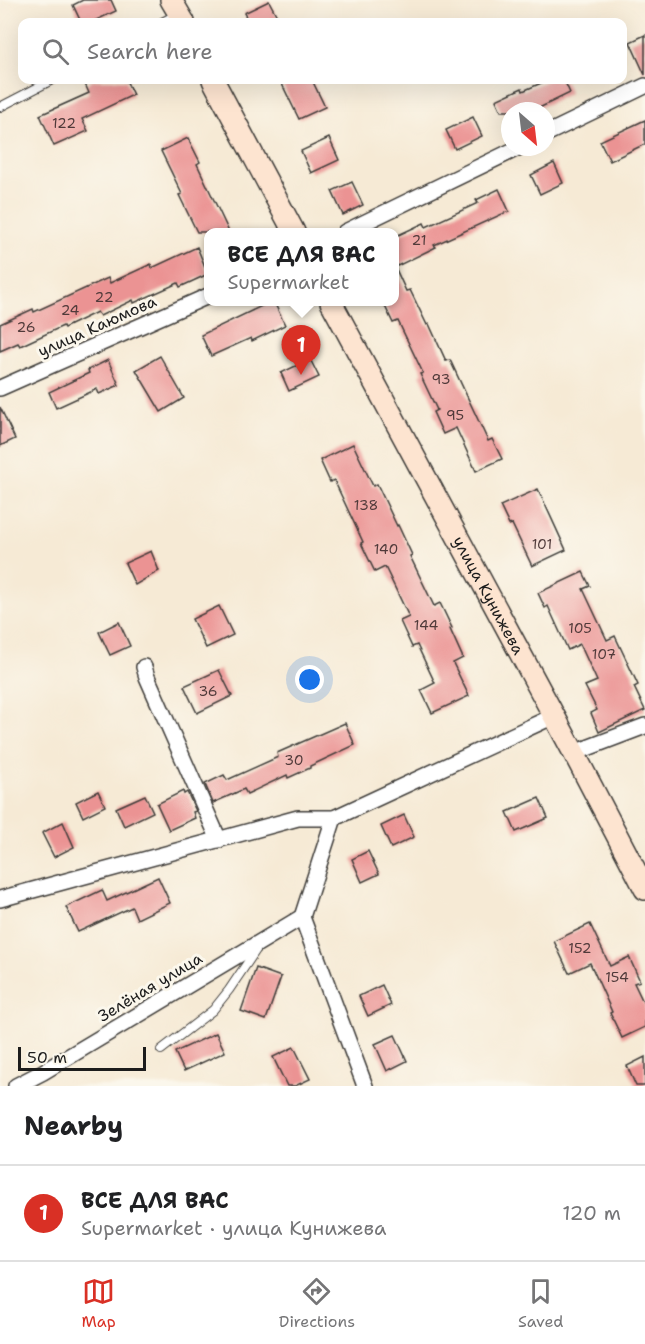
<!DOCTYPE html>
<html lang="en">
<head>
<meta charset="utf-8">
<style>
	body { margin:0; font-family:"Shantell Sans",sans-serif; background:#f6f6f6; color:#202124 }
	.compass { position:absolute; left:501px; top:102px; width:54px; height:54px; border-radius:50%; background:#fff; box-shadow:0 6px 24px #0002; rotate:152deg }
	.scale { position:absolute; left:18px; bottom:15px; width:128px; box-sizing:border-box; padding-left:6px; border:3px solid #1c1c1c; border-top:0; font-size:16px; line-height:21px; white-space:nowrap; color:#1c1c1c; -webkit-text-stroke:4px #fbf7ec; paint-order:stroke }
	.you { position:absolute; left:310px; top:680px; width:21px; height:21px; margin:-15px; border:4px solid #fff; border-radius:50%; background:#1a73e8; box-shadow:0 0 0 9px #1a73e833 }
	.badge { display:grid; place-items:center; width:39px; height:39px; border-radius:50%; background:#d93025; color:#fff; font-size:20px; font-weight:700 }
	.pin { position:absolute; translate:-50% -50px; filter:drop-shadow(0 2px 3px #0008) }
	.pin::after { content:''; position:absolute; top:32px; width:21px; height:18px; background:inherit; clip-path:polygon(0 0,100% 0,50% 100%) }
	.popup { position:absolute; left:204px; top:228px; width:195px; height:78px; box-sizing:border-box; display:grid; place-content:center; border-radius:12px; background:#fff; filter:drop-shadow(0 2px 4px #0005); font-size:20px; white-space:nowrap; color:#757577 }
	.popup b { font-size:22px; color:#202124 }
	.popup::after { content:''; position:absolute; left:50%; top:100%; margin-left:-12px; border:12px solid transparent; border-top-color:#fff }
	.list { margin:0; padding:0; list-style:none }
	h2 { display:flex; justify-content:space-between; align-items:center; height:78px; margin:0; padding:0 24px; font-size:26px }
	h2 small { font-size:20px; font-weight:400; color:#757577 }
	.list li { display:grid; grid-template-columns:39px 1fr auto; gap:18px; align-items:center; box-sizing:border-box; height:96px; padding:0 24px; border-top:2px solid #e0e0e0 }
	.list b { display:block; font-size:22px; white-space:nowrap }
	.list p { margin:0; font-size:20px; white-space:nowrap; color:#757577 }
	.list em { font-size:20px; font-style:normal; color:#757577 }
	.icon { flex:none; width:33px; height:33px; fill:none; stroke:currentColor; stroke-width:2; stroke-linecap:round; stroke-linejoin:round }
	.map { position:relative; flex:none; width:645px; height:1086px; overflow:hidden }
	.search { position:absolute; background:#fff; box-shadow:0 6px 24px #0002; left:18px; right:18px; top:18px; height:66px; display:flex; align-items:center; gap:15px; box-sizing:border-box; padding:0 21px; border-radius:12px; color:#757577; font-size:22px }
	.sheet { height:174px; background:#fff }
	nav { display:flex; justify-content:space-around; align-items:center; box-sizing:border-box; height:84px; border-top:2px solid #e0e0e0; background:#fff; font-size:16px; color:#757577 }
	nav a { display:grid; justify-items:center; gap:3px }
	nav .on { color:#d93025 }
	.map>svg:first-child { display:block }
	.building { fill:#eb9393 }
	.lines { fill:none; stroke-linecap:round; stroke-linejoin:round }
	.lane-casing { stroke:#3d3b38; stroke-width:10 }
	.street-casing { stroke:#3d3b38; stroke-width:18 }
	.secondary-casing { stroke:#3d3b38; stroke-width:24 }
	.lane { stroke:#fff; stroke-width:8 }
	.street { stroke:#fff; stroke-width:15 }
	.secondary { stroke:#fde4d0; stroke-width:21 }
	.labels { text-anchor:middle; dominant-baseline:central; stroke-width:6; stroke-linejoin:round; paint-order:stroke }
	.number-label { font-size:14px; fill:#503a3a }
	.street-label { font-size:16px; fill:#1c1c1c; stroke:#fbf7ec }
</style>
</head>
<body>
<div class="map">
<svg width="645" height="1086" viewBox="0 0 645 1086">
	<rect width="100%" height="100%" fill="#fbf7ec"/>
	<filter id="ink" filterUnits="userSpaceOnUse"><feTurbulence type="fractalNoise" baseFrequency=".0167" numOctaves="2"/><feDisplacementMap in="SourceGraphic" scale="12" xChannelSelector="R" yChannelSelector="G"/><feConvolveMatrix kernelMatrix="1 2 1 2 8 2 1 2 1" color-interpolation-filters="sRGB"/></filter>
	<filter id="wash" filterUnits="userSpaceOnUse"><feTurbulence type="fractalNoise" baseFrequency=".008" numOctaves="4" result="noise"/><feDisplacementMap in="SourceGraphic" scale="24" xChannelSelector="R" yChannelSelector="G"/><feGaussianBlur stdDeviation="1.35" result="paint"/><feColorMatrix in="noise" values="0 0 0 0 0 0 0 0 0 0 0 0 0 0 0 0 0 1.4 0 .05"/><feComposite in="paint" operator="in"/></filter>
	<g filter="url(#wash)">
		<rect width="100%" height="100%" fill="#f6ead5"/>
		<g id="blocks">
			<!-- building -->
			<g class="building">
				<path d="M 83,0 L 111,0 L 116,11 L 92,22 L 81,22 L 73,5 Z"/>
				<path d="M 269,1 L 280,22 L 249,22 L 244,13 Z"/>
				<path d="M 645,35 L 645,75 L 630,42 Z"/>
				<path d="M 95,80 L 126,80 L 133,95 L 82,119 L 88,131 L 54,146 L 40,115 L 89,93 L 85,84 Z"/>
				<path d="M 280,80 L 312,80 L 325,107 L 299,119 Z"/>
				<path d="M 548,80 L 564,80 L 570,93 L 533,111 L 501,111 L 496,100 L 522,88 L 523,91 Z"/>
				<path d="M 473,117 L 482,136 L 455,149 L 446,130 Z"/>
				<path d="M 645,120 L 645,144 L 610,161 L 600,141 Z"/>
				<path d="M 188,138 L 200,162 L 197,164 L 229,232 L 197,232 L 179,195 L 182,194 L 161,151 Z"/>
				<path d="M 329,138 L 339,160 L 311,173 L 301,151 Z"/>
				<path d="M 554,163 L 563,183 L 540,194 L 531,175 Z"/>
				<path d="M 352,182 L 363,205 L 343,215 L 332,191 Z"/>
				<path d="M 499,189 L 509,211 L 434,245 L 436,247 L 395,267 L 406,291 L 410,290 L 427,325 L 429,324 L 446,361 L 450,360 L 488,441 L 492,439 L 502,459 L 476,471 L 456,428 L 443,434 L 433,412 L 437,410 L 420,374 L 423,373 L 398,321 L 393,323 L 383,302 L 394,302 L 394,237 L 424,223 L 426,227 L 478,203 L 476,200 Z"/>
				<path d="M 197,247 L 208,274 L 180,287 L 178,283 L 134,303 L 133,300 L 100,316 L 97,312 L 64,328 L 63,326 L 20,346 L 18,343 L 0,351 L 0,324 L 33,309 L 34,312 L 108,278 L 110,283 L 151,264 L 152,268 Z"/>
				<path d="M 270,302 L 274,302 L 285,325 L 252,341 L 251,338 L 211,356 L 201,335 Z"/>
				<path d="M 160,356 L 184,398 L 161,412 L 136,370 Z"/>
				<path d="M 310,359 L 319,377 L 289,391 L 281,373 Z"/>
				<path d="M 108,360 L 119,385 L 99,394 L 97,389 L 56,408 L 49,392 L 89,373 L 88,370 Z"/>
				<path d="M 0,407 L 15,439 L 0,446 Z"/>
				<path d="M 353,444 L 373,486 L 377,484 L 397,526 L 398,525 L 412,555 L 410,556 L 434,606 L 440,603 L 452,628 L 450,629 L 463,658 L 453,663 L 469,696 L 432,713 L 421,690 L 435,683 L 417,645 L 412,647 L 400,621 L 409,617 L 385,567 L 375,572 L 361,543 L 363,542 L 334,480 L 330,482 L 320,460 Z"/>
				<path d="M 538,489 L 566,550 L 532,566 L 512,524 L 509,525 L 500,506 Z"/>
				<path d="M 151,551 L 159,571 L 135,585 L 125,563 Z"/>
				<path d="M 583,572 L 590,586 L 583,589 L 607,640 L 615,636 L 638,685 L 634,687 L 645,710 L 599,732 L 591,713 L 597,710 L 585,686 L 597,681 L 580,644 L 568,650 L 548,606 L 545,608 L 538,593 Z"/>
				<path d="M 219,606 L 233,635 L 206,648 L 192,619 Z"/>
				<path d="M 119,622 L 130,646 L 110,655 L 99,632 Z"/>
				<path d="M 219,670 L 232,696 L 197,713 L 184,686 Z"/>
				<path d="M 345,723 L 355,745 L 310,766 L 310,768 L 288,778 L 287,775 L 247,794 L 244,789 L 213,803 L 205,784 L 224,775 L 227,780 L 278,757 L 277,753 Z"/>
				<path d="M 98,791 L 105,806 L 83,817 L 76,802 Z"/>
				<path d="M 183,791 L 184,794 L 187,792 L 196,811 L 193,812 L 195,818 L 169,830 L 157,804 Z"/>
				<path d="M 145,795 L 153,812 L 124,826 L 116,808 Z"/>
				<path d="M 539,798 L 548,818 L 516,832 L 507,812 Z"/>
				<path d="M 404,815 L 414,837 L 391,848 L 381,826 Z"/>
				<path d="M 63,822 L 74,847 L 54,857 L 42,833 Z"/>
				<path d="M 368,851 L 379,874 L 362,882 L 352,859 Z"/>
				<path d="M 158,877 L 170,903 L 137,919 L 132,907 L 78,932 L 66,907 L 102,890 L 107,901 Z"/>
				<path d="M 590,924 L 610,966 L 629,957 L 640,981 L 634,983 L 645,1006 L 645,1027 L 622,1038 L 610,1013 L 612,1012 L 590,963 L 569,973 L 554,941 Z"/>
				<path d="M 256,968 L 281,977 L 266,1020 L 241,1011 Z"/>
				<path d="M 382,985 L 391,1005 L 368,1016 L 359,996 Z"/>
				<path d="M 216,1033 L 225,1052 L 184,1071 L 175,1052 Z"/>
				<path d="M 395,1035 L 407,1061 L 387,1071 L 375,1044 Z"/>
				<path d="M 294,1047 L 310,1079 L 295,1086 L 287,1086 L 273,1057 Z"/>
				<path d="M 645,1057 L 645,1086 L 636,1086 L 627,1066 Z"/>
			</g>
		</g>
	</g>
	<g filter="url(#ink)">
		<use href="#blocks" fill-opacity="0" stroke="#3d3b38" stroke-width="1.5"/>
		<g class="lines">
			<!-- lane casing -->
			<g class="lane-casing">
				<g id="lane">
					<path d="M 162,22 L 178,14"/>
					<path d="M 0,107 L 52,80"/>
					<path d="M 161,1050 L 213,1010 L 229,990 L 258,947"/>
				</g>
			</g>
			<!-- street casing -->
			<g class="street-casing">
				<g id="street">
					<path d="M 546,134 L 645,86"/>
					<path d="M 345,232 L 520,147"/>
					<path d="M 0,388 L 208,296"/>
					<path d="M 144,667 L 147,677 L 219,840"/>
					<path d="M 574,753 L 645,726"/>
					<path d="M 334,818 L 302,917 L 365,1086"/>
					<path d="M 0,899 L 298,818 L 334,818 L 554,716"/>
					<path d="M 16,1086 L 43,1072 L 302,917"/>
				</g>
			</g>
			<!-- secondary casing -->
			<g class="secondary-casing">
				<g id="secondary">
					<path d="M 171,0 L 184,22"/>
					<path d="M 213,80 L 294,232"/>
					<path id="s1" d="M 331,302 L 574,753 L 645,889"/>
				</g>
			</g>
			<!-- lane -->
			<use href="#lane" class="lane"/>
			<!-- street -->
			<use href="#street" class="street"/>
			<!-- secondary -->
			<use href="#secondary" class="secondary"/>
		</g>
	</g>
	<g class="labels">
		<!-- number labels -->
		<g class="number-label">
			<text x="64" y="123">122</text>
			<text x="419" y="240">21</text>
			<text x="104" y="297">22</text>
			<text x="70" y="310">24</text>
			<text x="26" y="327">26</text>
			<text x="441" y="379">93</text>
			<text x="455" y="415">95</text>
			<text x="366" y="505">138</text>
			<text x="542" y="544">101</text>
			<text x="386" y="549">140</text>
			<text x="426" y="625">144</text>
			<text x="580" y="628">105</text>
			<text x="604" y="654">107</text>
			<text x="208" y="691">36</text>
			<text x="294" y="760">30</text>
			<text x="580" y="948">152</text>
			<text x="617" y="977">154</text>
		</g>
		<!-- street labels -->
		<g class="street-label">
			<text transform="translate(97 326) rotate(-24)">улица Каюмова</text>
			<text stroke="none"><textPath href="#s1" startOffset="333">улица Кунижева</textPath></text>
			<text transform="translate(150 987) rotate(-31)">Зелёная улица</text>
		</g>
	</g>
</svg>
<svg class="compass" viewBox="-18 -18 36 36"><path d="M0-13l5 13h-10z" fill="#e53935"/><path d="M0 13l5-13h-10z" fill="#757577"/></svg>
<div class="scale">50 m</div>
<div class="you"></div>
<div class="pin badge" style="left:301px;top:375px">1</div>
<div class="popup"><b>ВСЕ ДЛЯ ВАС</b>Supermarket</div>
<div class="search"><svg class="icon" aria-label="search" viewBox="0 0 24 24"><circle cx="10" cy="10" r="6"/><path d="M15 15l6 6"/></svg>Search here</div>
</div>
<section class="sheet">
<h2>Nearby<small></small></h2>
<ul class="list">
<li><span class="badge">1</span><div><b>ВСЕ ДЛЯ ВАС</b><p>Supermarket · улица Кунижева</p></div><em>120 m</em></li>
</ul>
</section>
<nav>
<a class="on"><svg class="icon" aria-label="map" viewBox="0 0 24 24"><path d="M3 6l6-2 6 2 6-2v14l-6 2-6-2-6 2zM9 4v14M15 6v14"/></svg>Map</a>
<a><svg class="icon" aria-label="directions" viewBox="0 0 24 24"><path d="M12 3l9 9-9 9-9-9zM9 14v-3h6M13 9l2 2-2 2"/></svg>Directions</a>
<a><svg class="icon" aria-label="saved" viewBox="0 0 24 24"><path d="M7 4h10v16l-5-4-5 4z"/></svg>Saved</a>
</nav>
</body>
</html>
